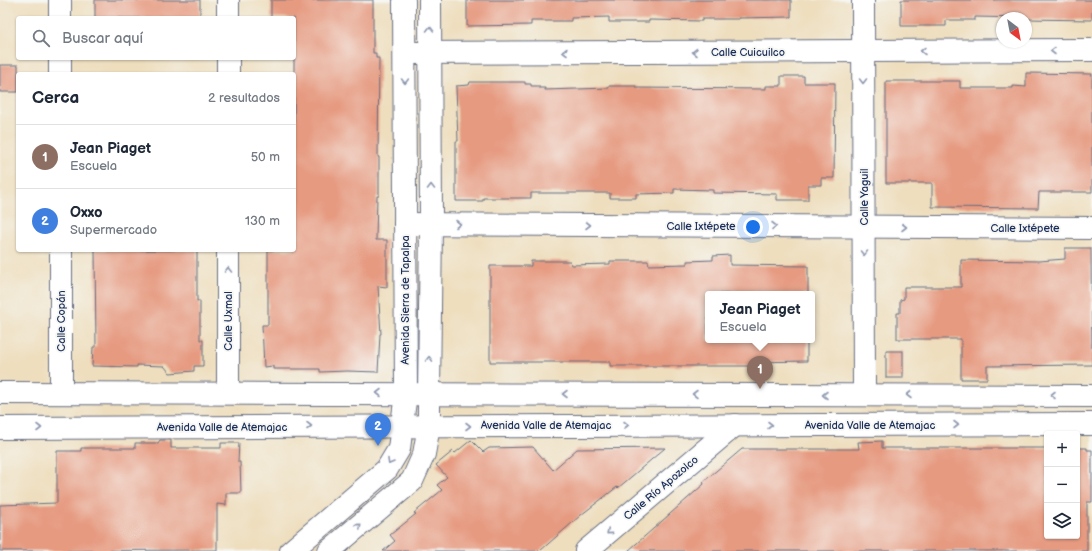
<!DOCTYPE html>
<html lang="es">
<head>
<meta charset="utf-8">
<style>
	body { margin:0; font-family:"Balsamiq Sans",sans-serif; background:#f2f2f3; color:#1f2937 }
	.controls { position:absolute; right:12px; bottom:12px; display:grid; overflow:hidden; border-radius:4px; box-shadow:0 1px 3px #0004 }
	.controls button { width:36px; height:36px; display:grid; place-items:center; padding:0; border:0; border-bottom:1px solid #e0e1e3; background:#fff; color:#1f2937; font:20px sans-serif }
	.compass { position:absolute; left:996px; top:12px; width:36px; height:36px; border-radius:50%; background:#fff; box-shadow:0 1px 3px #0004; rotate:148deg }
	.you { position:absolute; left:753px; top:227px; width:14px; height:14px; margin:-10px; border:3px solid #fff; border-radius:50%; background:#1a73e8; box-shadow:0 0 0 6px #1a73e833 }
	.badge { display:grid; place-items:center; width:26px; height:26px; border-radius:50%; background:#ea580c; color:#fff; font-size:13px; font-weight:700 }
	.pin { position:absolute; translate:-50% -33px; filter:drop-shadow(0 1px 2px #0008) }
	.pin::after { content:''; position:absolute; top:21px; width:14px; height:12px; background:inherit; clip-path:polygon(0 0,100% 0,50% 100%) }
	.popup { position:absolute; left:705px; top:291px; width:110px; height:52px; box-sizing:border-box; display:grid; place-content:center; border-radius:4px; background:#fff; filter:drop-shadow(0 1px 3px #0005); font-size:13px; white-space:nowrap; color:#747a83 }
	.popup b { font-size:15px; color:#1f2937 }
	.popup::after { content:''; position:absolute; left:50%; top:100%; margin-left:-8px; border:8px solid transparent; border-top-color:#fff }
	.list { margin:0; padding:0; list-style:none }
	h2 { display:flex; justify-content:space-between; align-items:center; height:52px; margin:0; padding:0 16px; font-size:17px }
	h2 small { font-size:13px; font-weight:400; color:#747a83 }
	.list li { display:grid; grid-template-columns:26px 1fr auto; gap:12px; align-items:center; box-sizing:border-box; height:64px; padding:0 16px; border-top:1px solid #e0e1e3 }
	.list b { display:block; font-size:15px; white-space:nowrap }
	.list p { margin:0; font-size:13px; white-space:nowrap; color:#747a83 }
	.list em { font-size:13px; font-style:normal; color:#747a83 }
	.icon { flex:none; width:22px; height:22px; fill:none; stroke:currentColor; stroke-width:2; stroke-linecap:round; stroke-linejoin:round }
	.map { position:relative; flex:none; width:1092px; height:551px; overflow:hidden }
	.search { position:absolute; background:#fff; box-shadow:0 1px 3px #0004; left:16px; top:16px; width:280px; height:44px; display:flex; align-items:center; gap:10px; box-sizing:border-box; padding:0 14px; border-radius:4px; color:#747a83; font-size:15px }
	.panel { position:absolute; background:#fff; box-shadow:0 1px 3px #0004; left:16px; top:72px; width:280px; height:180px; border-radius:4px }
	.map>svg:first-child { display:block }
	.building { fill:#e69a80 }
	.lines { fill:none; stroke-linecap:round; stroke-linejoin:round }
	.minor-casing { stroke:#656c80; stroke-width:24 }
	.minor { stroke:#fff; stroke-width:22 }
	.oneway { stroke:#8d97ae }
	.labels { text-anchor:middle; dominant-baseline:central; stroke-width:3.5; stroke-linejoin:round; paint-order:stroke }
	.street-label { font-size:11px; fill:#1b2f5e; stroke:#f6f6f2 }
</style>
</head>
<body>
<div class="map">
<svg width="1092" height="551" viewBox="0 0 1092 551">
	<rect width="100%" height="100%" fill="#f6f6f2"/>
	<filter id="ink" filterUnits="userSpaceOnUse"><feTurbulence type="fractalNoise" baseFrequency=".025" numOctaves="2"/><feDisplacementMap in="SourceGraphic" scale="8" xChannelSelector="R" yChannelSelector="G"/><feConvolveMatrix kernelMatrix="1 2 1 2 8 2 1 2 1" color-interpolation-filters="sRGB"/></filter>
	<filter id="wash" filterUnits="userSpaceOnUse"><feTurbulence type="fractalNoise" baseFrequency=".012" numOctaves="4" result="noise"/><feDisplacementMap in="SourceGraphic" scale="16" xChannelSelector="R" yChannelSelector="G"/><feGaussianBlur stdDeviation="0.9" result="paint"/><feColorMatrix in="noise" values="0 0 0 0 0 0 0 0 0 0 0 0 0 0 0 0 0 1.4 0 .05"/><feComposite in="paint" operator="in"/></filter>
	<g filter="url(#wash)">
		<rect width="100%" height="100%" fill="#eedebe"/>
		<g id="blocks">
			<!-- building -->
			<g class="building">
				<rect x="95" y="0" width="105" height="18"/>
				<path d="M 271,0 L 373,0 L 373,53 L 376,53 L 376,58 L 379,58 L 378,157 L 379,157 L 379,196 L 377,196 L 376,240 L 387,240 L 387,287 L 378,286 L 381,334 L 380,334 L 378,372 L 347,371 L 320,372 L 320,369 L 273,369 L 273,366 L 264,367 L 262,325 L 268,325 L 268,250 L 294,250 L 294,18 L 271,18 Z"/>
				<path d="M 467,0 L 791,0 L 791,17 L 739,18 L 739,19 L 702,19 L 702,21 L 649,20 L 649,22 L 609,22 L 609,17 L 571,18 L 571,21 L 531,21 L 531,25 L 467,26 Z"/>
				<path d="M 901,0 L 1092,0 L 1092,20 L 1026,19 L 1026,18 L 975,17 L 975,20 L 946,20 L 946,26 L 901,26 Z"/>
				<rect x="0" y="65" width="18" height="27"/>
				<path d="M 1026,73 L 1092,74 L 1092,192 L 1039,192 L 1038,208 L 932,207 L 932,183 L 886,183 L 886,81 L 960,81 L 960,88 L 1013,88 L 1013,86 L 1026,87 Z"/>
				<path d="M 781,76 L 804,76 L 804,83 L 835,83 L 834,178 L 821,178 L 821,185 L 808,185 L 808,200 L 777,200 L 777,194 L 713,193 L 713,190 L 674,189 L 674,193 L 636,194 L 636,198 L 610,198 L 610,193 L 531,193 L 531,198 L 483,198 L 483,201 L 456,201 L 456,141 L 458,141 L 456,86 L 469,85 L 470,82 L 525,82 L 525,84 L 531,84 L 531,86 L 539,86 L 539,88 L 545,88 L 545,90 L 609,88 L 609,86 L 636,86 L 636,88 L 766,89 L 766,86 L 781,86 Z"/>
				<path d="M 1065,248 L 1091,248 L 1092,365 L 987,366 L 987,379 L 961,379 L 961,339 L 897,339 L 897,313 L 900,313 L 900,300 L 904,299 L 904,287 L 961,287 L 961,260 L 1039,261 L 1065,259 Z"/>
				<path d="M 95,250 L 197,250 L 197,301 L 200,301 L 200,340 L 203,340 L 203,366 L 194,366 L 194,371 L 170,373 L 164,366 L 137,365 L 137,367 L 92,366 L 93,347 L 96,347 Z"/>
				<path d="M 730,255 L 730,265 L 808,266 L 808,294 L 708,294 L 708,340 L 807,340 L 807,361 L 753,362 L 753,366 L 610,366 L 610,362 L 490,362 L 490,266 L 531,266 L 531,261 L 570,261 L 571,265 L 610,264 L 610,261 L 648,261 L 649,265 L 687,264 L 687,261 L 713,260 L 713,256 Z"/>
				<rect x="886" y="351" width="17" height="27"/>
				<path d="M 160,440 L 171,440 L 171,448 L 221,448 L 221,443 L 239,443 L 238,462 L 240,462 L 241,493 L 226,493 L 226,505 L 217,504 L 217,550 L 0,551 L 0,505 L 57,503 L 57,451 L 81,451 L 81,448 L 135,448 L 135,443 L 158,443 Z"/>
				<path d="M 471,440 L 483,452 L 489,448 L 533,447 L 553,470 L 577,449 L 665,448 L 618,488 L 617,487 L 581,515 L 540,551 L 383,551 L 395,541 L 390,535 L 416,514 L 414,513 L 442,490 L 437,485 L 447,477 L 436,465 L 453,451 L 455,453 Z"/>
				<path d="M 882,441 L 882,448 L 1047,448 L 1047,536 L 1077,536 L 1077,448 L 1087,448 L 1087,450 L 1092,450 L 1092,502 L 1087,502 L 1087,551 L 628,551 L 704,484 L 703,482 L 742,449 L 859,449 L 858,442 Z"/>
			</g>
		</g>
	</g>
	<g filter="url(#ink)">
		<use href="#blocks" fill-opacity="0" stroke="#656c80" stroke-width="1"/>
		<g class="lines">
			<!-- minor casing -->
			<g class="minor-casing">
				<g id="minor">
					<path d="M 60,0 L 60,18"/>
					<path d="M 228,0 L 228,18"/>
					<path d="M 863,0 L 864,395"/>
					<path d="M 405,53 L 1092,50"/>
					<path d="M 60,58 L 60,74"/>
					<path d="M 228,58 L 228,74"/>
					<path d="M 405,224 L 1092,228"/>
					<path d="M 61,250 L 61,392"/>
					<path d="M 228,250 L 228,393"/>
					<path d="M 0,393 L 1092,396"/>
					<path d="M 0,428 L 1092,424"/>
					<path d="M 291,551 L 387,469 L 399,449 L 406,393 L 404,0"/>
					<path d="M 329,551 L 412,481 L 424,454 L 429,426 L 429,393 L 431,224 L 430,0"/>
					<path d="M 586,551 L 735,425"/>
				</g>
			</g>
			<!-- minor -->
			<use href="#minor" class="minor"/>
		</g>
		<!-- one-way arrows -->
		<defs><path id="oneway-chevron" d="M-2-3.5L2.5 0L-2 3.5" fill="none" stroke-width="1.6" stroke-linecap="round" stroke-linejoin="round"/></defs>
		<g class="oneway">
			<use href="#oneway-chevron" transform="translate(430 29) rotate(-90)"/>
			<use href="#oneway-chevron" transform="translate(923 51) rotate(180)"/>
			<use href="#oneway-chevron" transform="translate(1053 51) rotate(180)"/>
			<use href="#oneway-chevron" transform="translate(565 52) rotate(180)"/>
			<use href="#oneway-chevron" transform="translate(695 52) rotate(180)"/>
			<use href="#oneway-chevron" transform="translate(405 81) rotate(90)"/>
			<use href="#oneway-chevron" transform="translate(863 81) rotate(90)"/>
			<use href="#oneway-chevron" transform="translate(431 187) rotate(-90)"/>
			<use href="#oneway-chevron" transform="translate(458 224)"/>
			<use href="#oneway-chevron" transform="translate(588 225)"/>
			<use href="#oneway-chevron" transform="translate(774 226)"/>
			<use href="#oneway-chevron" transform="translate(904 227)"/>
			<use href="#oneway-chevron" transform="translate(864 253) rotate(90)"/>
			<use href="#oneway-chevron" transform="translate(228 270) rotate(-90)"/>
			<use href="#oneway-chevron" transform="translate(429 359) rotate(-89)"/>
			<use href="#oneway-chevron" transform="translate(379 393) rotate(-180)"/>
			<use href="#oneway-chevron" transform="translate(565 394) rotate(-180)"/>
			<use href="#oneway-chevron" transform="translate(695 394) rotate(-180)"/>
			<use href="#oneway-chevron" transform="translate(825 395) rotate(-180)"/>
			<use href="#oneway-chevron" transform="translate(909 395) rotate(-180)"/>
			<use href="#oneway-chevron" transform="translate(1053 395) rotate(-180)"/>
			<use href="#oneway-chevron" transform="translate(626 425)"/>
			<use href="#oneway-chevron" transform="translate(770 425)"/>
			<use href="#oneway-chevron" transform="translate(956 425)"/>
			<use href="#oneway-chevron" transform="translate(309 426)"/>
			<use href="#oneway-chevron" transform="translate(468 426)"/>
			<use href="#oneway-chevron" transform="translate(39 428)"/>
			<use href="#oneway-chevron" transform="translate(390 462) rotate(120)"/>
			<use href="#oneway-chevron" transform="translate(359 526) rotate(-40)"/>
			<use href="#oneway-chevron" transform="translate(609 532) rotate(140)"/>
		</g>
	</g>
	<g class="labels">
		<!-- street labels -->
		<g class="street-label">
			<text x="748" y="52">Calle Cuicuilco</text>
			<text transform="translate(864 197) rotate(-90)">Calle Yaguil</text>
			<text x="701" y="226">Calle Ixtépete</text>
			<text x="1025" y="228">Calle Ixtépete</text>
			<text transform="translate(405 300) rotate(-90)">Avenida Sierra de Tapalpa</text>
			<text transform="translate(61 321) rotate(-90)">Calle Copán</text>
			<text transform="translate(228 321) rotate(-90)">Calle Uxmal</text>
			<text x="546" y="425">Avenida Valle de Atemajac</text>
			<text x="870" y="425">Avenida Valle de Atemajac</text>
			<text x="222" y="427">Avenida Valle de Atemajac</text>
			<text transform="translate(661 488) rotate(-40)">Calle Río Apozolco</text>
		</g>
	</g>
</svg>
<div class="controls">
<button>+</button>
<button>−</button>
<button><svg class="icon" aria-label="layers" viewBox="0 0 24 24"><path d="M12 4l9 5-9 5-9-5zM3 14l9 5 9-5"/></svg></button>
</div>
<svg class="compass" viewBox="-18 -18 36 36"><path d="M0-13l5 13h-10z" fill="#e53935"/><path d="M0 13l5-13h-10z" fill="#747a83"/></svg>
<div class="you"></div>
<div class="pin badge" style="left:760px;top:389px;background:#8d6e63">1</div>
<div class="popup"><b>Jean Piaget</b>Escuela</div>
<div class="pin badge" style="left:378px;top:446px;background:#3f7fe0">2</div>
<div class="search"><svg class="icon" aria-label="search" viewBox="0 0 24 24"><circle cx="10" cy="10" r="6"/><path d="M15 15l6 6"/></svg>Buscar aquí</div>
<section class="panel">
<h2>Cerca<small>2 resultados</small></h2>
<ul class="list">
<li><span class="badge" style="background:#8d6e63">1</span><div><b>Jean Piaget</b><p>Escuela</p></div><em>50 m</em></li>
<li><span class="badge" style="background:#3f7fe0">2</span><div><b>Oxxo</b><p>Supermercado</p></div><em>130 m</em></li>
</ul>
</section>
</div>
</body>
</html>
